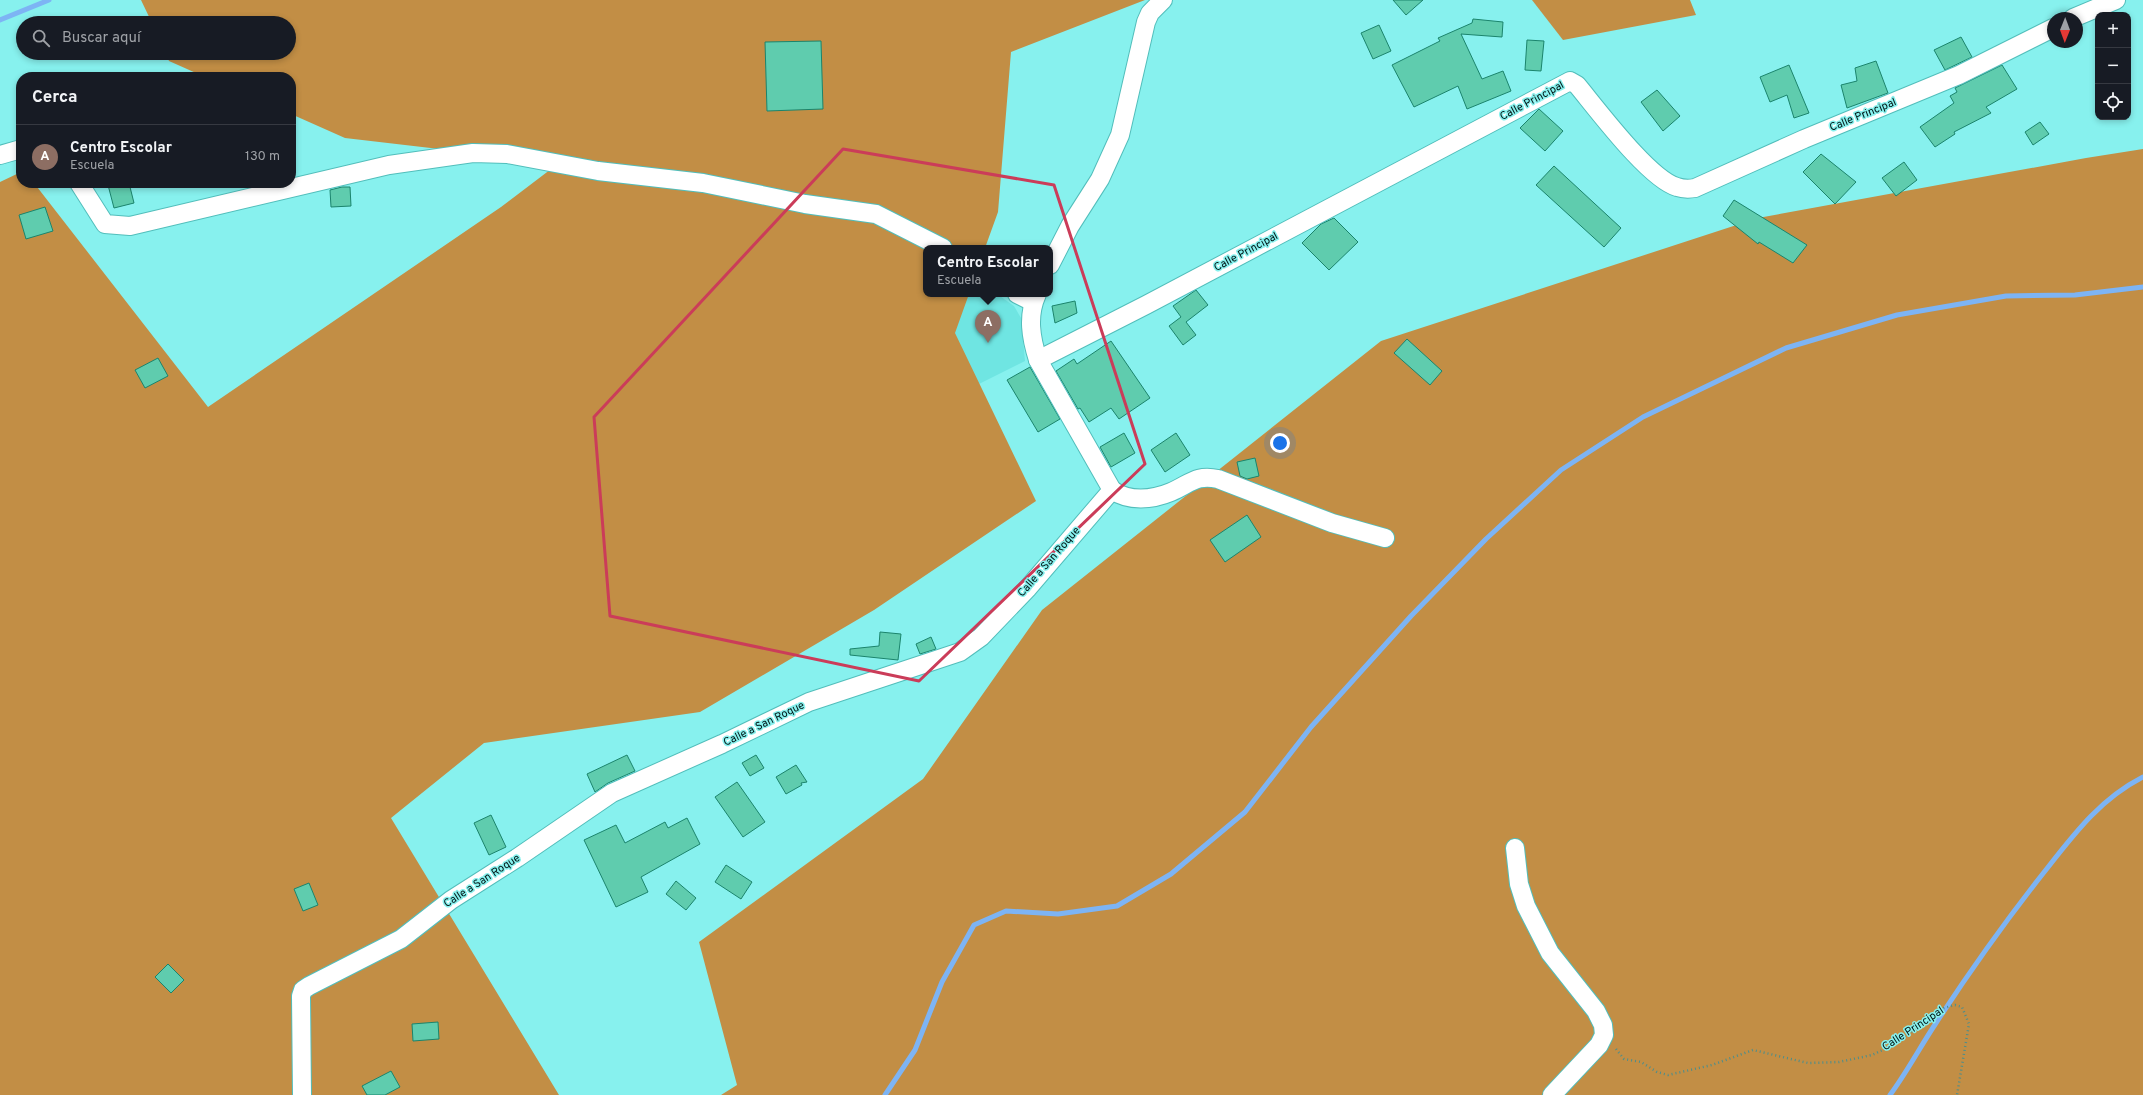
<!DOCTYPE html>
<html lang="es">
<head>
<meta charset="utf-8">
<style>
	body { margin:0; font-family:Overpass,sans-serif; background:#242831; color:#f1f3f6 }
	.controls { position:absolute; right:12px; top:12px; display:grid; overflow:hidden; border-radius:8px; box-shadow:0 2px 6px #0003 }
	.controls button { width:36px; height:36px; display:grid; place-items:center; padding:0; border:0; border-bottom:1px solid #363941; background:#171b24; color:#f1f3f6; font:20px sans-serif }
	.compass { position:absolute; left:2047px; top:12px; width:36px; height:36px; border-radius:50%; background:#171b24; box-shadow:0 2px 6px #0003; rotate:181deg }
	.you { position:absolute; left:1280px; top:443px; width:14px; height:14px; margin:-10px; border:3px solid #fff; border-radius:50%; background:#1a73e8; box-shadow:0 0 0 6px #1a73e833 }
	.badge { display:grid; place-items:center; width:26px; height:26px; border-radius:50%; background:#cb3c59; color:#fff; font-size:13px; font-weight:700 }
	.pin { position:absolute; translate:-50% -33px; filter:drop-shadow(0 1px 2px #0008) }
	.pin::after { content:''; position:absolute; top:21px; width:14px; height:12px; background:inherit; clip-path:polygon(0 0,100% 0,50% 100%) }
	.popup { position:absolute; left:923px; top:245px; width:130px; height:52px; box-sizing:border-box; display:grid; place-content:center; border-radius:8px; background:#171b24; filter:drop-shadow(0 1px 3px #0005); font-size:13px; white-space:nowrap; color:#9ea1a6 }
	.popup b { font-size:15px; color:#f1f3f6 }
	.popup::after { content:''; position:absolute; left:50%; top:100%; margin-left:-8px; border:8px solid transparent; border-top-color:#171b24 }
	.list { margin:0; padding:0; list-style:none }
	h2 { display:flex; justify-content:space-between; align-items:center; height:52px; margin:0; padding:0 16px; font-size:17px }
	h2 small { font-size:13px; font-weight:400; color:#9ea1a6 }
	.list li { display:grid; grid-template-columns:26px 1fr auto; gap:12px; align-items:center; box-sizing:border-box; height:64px; padding:0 16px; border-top:1px solid #363941 }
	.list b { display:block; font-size:15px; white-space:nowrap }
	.list p { margin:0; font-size:13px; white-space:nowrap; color:#9ea1a6 }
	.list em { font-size:13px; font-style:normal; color:#9ea1a6 }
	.icon { flex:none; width:22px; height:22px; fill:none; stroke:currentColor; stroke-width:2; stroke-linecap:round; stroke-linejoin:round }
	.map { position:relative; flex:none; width:2143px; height:1095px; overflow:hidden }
	.search { position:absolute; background:#171b24; box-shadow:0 2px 6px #0003; left:16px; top:16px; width:280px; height:44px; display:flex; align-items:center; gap:10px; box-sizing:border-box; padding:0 14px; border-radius:22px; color:#9ea1a6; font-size:15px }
	.panel { position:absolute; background:#171b24; box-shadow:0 2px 6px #0003; left:16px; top:72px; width:280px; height:116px; border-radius:16px }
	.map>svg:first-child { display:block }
	.built { fill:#6fe5e2 }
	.forest { fill:#c28e45 }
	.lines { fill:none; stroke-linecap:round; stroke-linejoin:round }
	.stream { stroke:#7db4f4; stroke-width:5 }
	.building { fill:#5fccae; stroke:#1b846c }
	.minor-casing { stroke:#52bebb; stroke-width:20 }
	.path { stroke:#4b8e8d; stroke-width:2.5; stroke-dasharray:1 3; stroke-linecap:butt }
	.minor { stroke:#fff; stroke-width:18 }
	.marked { fill:none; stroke:#cb3c59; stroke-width:3; stroke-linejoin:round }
	.labels { text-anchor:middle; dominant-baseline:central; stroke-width:3; stroke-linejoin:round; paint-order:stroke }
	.street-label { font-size:11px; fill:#001414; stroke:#87f1ee }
</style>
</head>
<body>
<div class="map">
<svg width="2143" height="1095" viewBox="0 0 2143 1095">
	<rect width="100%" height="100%" fill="#87f1ee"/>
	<!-- built -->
	<path class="built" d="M 933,294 L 997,294 L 1014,306 L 1021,318 L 1025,361 L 973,387 Z"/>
	<!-- forest -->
	<g class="forest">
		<path d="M 141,0 L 1145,0 L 1011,52 L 998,212 L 985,248 L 926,248 L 926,294 L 969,294 L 955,333 L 1036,501 L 874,610 L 700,712 L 484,743 L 391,818 L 559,1095 L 0,1095 L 0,182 L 21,172 L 21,183 L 34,183 L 208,407 L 501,207 L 559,163 L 345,138 L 291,114 L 291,77 L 205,77 L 169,61 L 165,53 L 289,53 L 289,23 L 152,23 Z"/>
		<path d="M 1532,0 L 1690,0 L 1696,15 L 1563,40 Z"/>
		<path d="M 2143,149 L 2143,1095 L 721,1095 L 737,1085 L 699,942 L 923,779 L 1042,610 L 1381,341 L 1758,218 L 2086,158 Z"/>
	</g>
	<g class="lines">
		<!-- stream -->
		<g class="stream">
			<path d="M 0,20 L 49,0"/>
			<path d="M 885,1095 L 915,1050 L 942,982 L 974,925 L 1006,911 L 1058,914 L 1117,906 L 1171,874 L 1245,812 L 1311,727 L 1411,616 L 1486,539 L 1561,470 L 1643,417 L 1786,348 L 1897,315 L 2006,296 L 2075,295 L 2143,287"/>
			<path d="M 1890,1095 C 1907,1072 1920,1047 1936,1023 C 1970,971 2007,919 2045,871 C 2074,834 2100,799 2143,777"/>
		</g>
	</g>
	<!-- building -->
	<g class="building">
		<path d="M 1393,0 L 1423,0 L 1406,15 Z"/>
		<path d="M 1473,19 L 1503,22 L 1502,37 L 1461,34 L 1482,79 L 1503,71 L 1511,91 L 1467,109 L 1458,86 L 1414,107 L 1392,65 L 1440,41 L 1438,38 L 1472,23 Z"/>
		<path d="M 1379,25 L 1391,51 L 1373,59 L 1361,33 Z"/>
		<path d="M 1961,37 L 1972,57 L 1945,70 L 1934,50 Z"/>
		<path d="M 1527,40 L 1544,41 L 1541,71 L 1525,70 Z"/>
		<path d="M 821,41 L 823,109 L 767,111 L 765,42 Z"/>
		<path d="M 1876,61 L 1888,93 L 1847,108 L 1841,85 L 1857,81 L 1855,68 Z"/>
		<path d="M 1789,65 L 1809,113 L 1794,118 L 1787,95 L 1770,102 L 1760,77 Z"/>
		<path d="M 2002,65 L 2017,89 L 1986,107 L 1991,113 L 1954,132 L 1955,134 L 1935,147 L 1920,127 L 1954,103 L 1950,96 L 1957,92 L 1955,88 Z"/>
		<path d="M 1657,90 L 1680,116 L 1663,131 L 1641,102 Z"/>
		<path d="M 1539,109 L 1563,131 L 1545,151 L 1520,128 Z"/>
		<path d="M 2040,122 L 2049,134 L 2033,145 L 2025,132 Z"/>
		<path d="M 1821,154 L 1856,182 L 1835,204 L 1803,172 Z"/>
		<path d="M 1904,162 L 1917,180 L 1896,196 L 1882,178 Z"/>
		<path d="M 1554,166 L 1621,228 L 1604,247 L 1536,185 Z"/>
		<path d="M 115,183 L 129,183 L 134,203 L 114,208 L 108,185 Z"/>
		<path d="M 342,187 L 350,187 L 351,206 L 331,207 L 330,190 Z"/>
		<path d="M 1734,200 L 1807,245 L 1793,263 L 1759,242 L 1758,244 L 1723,216 Z"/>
		<path d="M 45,207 L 53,231 L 26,239 L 19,215 Z"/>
		<path d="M 1334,218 L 1358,242 L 1329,270 L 1302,243 L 1321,224 Z"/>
		<path d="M 1196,290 L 1208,305 L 1186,322 L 1196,335 L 1183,345 L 1169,326 L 1181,317 L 1173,306 Z"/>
		<path d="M 1075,301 L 1077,313 L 1055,323 L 1052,306 Z"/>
		<path d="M 1407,339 L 1442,371 L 1430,385 L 1394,353 Z"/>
		<path d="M 1111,341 L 1150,398 L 1119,419 L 1111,408 L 1089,422 L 1080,408 L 1078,409 L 1056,371 L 1074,359 L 1077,364 Z"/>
		<path d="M 158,358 L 168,376 L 145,388 L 135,370 Z"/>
		<path d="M 1030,367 L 1060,419 L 1038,432 L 1007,380 Z"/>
		<path d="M 1124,433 L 1135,453 L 1111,467 L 1100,447 Z"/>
		<path d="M 1176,433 L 1190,455 L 1165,472 L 1151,450 Z"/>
		<path d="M 1255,458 L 1259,476 L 1247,479 L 1240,476 L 1237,462 Z"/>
		<path d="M 1247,515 L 1261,537 L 1225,562 L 1210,540 Z"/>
		<path d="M 880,632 L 901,634 L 898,660 L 850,655 L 850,649 L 879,646 Z"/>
		<path d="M 931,637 L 936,649 L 920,654 L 916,644 Z"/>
		<path d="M 627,755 L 635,771 L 608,783 L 595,792 L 587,774 Z"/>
		<path d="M 756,755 L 764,768 L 750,776 L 742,763 Z"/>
		<path d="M 796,765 L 807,782 L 801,783 L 802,785 L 786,794 L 776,777 Z"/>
		<path d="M 737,782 L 765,822 L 743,837 L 715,797 Z"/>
		<path d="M 491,815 L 506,847 L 489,855 L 474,823 Z"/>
		<path d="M 687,818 L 700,844 L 641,877 L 648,892 L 616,907 L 584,840 L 616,825 L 625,843 L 665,822 L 668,828 Z"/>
		<path d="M 726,865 L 752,882 L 741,899 L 715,882 Z"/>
		<path d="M 676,881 L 696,898 L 686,910 L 666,894 Z"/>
		<path d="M 309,883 L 318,905 L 303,911 L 294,889 Z"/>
		<path d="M 168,964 L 184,980 L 171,993 L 155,977 Z"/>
		<path d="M 438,1022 L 439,1039 L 413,1041 L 412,1024 Z"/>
		<path d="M 391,1071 L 400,1087 L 385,1095 L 367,1095 L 362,1086 Z"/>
	</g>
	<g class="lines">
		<!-- minor casing -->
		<g class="minor-casing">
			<g id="minor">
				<path d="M 2073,18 L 2116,0"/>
				<path d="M 0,155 L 21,149"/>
				<path d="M 79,183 L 105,224 L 130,226 L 389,165 L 473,153 L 507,154 L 598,171 L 703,183 L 805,204 L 876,214 L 943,248"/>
				<path d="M 1050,265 L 1070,226 L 1100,179 L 1120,135 L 1146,22 L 1150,13 L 1163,0"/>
				<path d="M 1017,294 L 1033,302"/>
				<path d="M 1038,360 L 1146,305 L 1570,81 L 1577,85 C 1597,109 1649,179 1677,187 C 1683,189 1689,189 1695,188 L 1804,139 L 1959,75 L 2053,28"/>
				<path d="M 1112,490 C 1129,502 1152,500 1171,492 C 1190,484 1196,474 1218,479 L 1332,523 L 1385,538"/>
				<path d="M 1515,848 L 1519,884 L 1526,906 L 1550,953 L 1596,1011 L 1603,1025 L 1604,1035 L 1599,1045 L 1552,1095"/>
				<path d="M 302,1095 L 301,996 L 303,990 L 309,986 L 401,939 L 451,900 L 517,858 L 612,793 L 722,744 L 809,702 L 960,652 L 981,637 L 1028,588 L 1112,490 L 1038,360 C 1031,338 1027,316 1037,294"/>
			</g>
		</g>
		<!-- path -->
		<path class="path" d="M 1616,1049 L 1624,1059 L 1641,1062 L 1657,1072 L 1668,1075 L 1712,1065 L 1753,1050 L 1808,1063 L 1839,1062 L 1872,1055 L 1893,1045 L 1944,1008 L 1955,1005 L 1962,1007 L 1969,1024 L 1957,1095"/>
		<!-- minor -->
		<use href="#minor" class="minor"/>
	</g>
	<!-- marked area -->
	<path class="marked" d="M 843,149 L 1054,185 L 1145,464 L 919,681 L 610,616 L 594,417 Z"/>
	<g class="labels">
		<!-- street labels -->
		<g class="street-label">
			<text transform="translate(1532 101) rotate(-28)">Calle Principal</text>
			<text transform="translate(1863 115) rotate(-22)">Calle Principal</text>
			<text transform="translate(1246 252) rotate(-28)">Calle Principal</text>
			<text transform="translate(1049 562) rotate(-49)">Calle a San Roque</text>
			<text transform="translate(764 724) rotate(-26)">Calle a San Roque</text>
			<text transform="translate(482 881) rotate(-33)">Calle a San Roque</text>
			<text transform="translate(1913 1029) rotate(-33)">Calle Principal</text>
		</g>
	</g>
</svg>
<div class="controls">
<button>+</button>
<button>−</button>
<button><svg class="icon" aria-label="locate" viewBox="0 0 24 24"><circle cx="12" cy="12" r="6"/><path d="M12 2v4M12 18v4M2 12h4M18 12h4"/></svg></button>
</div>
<svg class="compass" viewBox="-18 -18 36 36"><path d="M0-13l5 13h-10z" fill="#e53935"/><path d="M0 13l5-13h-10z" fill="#9ea1a6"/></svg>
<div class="you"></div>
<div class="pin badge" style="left:988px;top:343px;background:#8d6e63">A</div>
<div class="popup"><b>Centro Escolar</b>Escuela</div>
<div class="search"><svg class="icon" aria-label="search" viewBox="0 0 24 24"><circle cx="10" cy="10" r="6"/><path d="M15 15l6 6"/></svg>Buscar aquí</div>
<section class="panel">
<h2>Cerca<small></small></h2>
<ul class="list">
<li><span class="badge" style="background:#8d6e63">A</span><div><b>Centro Escolar</b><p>Escuela</p></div><em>130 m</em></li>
</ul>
</section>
</div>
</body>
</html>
